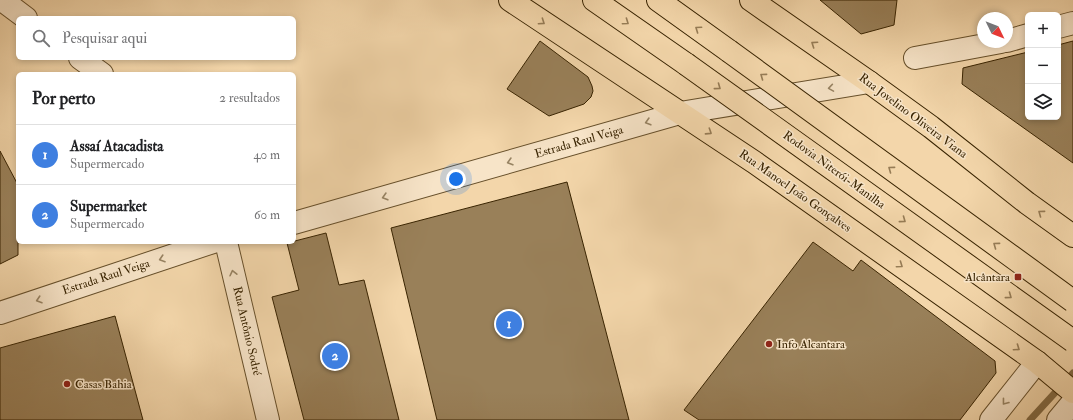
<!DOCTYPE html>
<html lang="pt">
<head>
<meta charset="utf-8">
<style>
	body { margin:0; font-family:"IM FELL Double Pica",serif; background:#f2f2f2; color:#202124 }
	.controls { position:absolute; right:12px; top:12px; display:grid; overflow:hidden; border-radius:6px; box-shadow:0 2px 6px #0003 }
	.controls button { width:36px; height:36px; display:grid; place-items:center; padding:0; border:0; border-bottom:1px solid #e0e0e0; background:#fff; color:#202124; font:20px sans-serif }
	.compass { position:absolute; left:977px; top:12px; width:36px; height:36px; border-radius:50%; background:#fff; box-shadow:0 2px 6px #0003; rotate:133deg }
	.you { position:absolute; left:456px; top:179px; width:14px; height:14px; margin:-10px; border:3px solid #fff; border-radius:50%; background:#1a73e8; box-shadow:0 0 0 6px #1a73e833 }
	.badge { display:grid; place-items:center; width:26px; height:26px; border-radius:50%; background:#2563eb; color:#fff; font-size:13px; font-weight:700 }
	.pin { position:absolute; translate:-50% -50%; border:2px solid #fff; box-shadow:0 1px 4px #0006 }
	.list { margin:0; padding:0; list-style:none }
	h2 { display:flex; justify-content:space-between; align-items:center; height:52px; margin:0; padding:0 16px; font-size:17px }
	h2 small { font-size:13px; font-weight:400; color:#757577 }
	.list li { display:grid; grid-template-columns:26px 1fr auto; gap:12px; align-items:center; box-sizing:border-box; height:60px; padding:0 16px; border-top:1px solid #e0e0e0 }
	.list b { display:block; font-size:15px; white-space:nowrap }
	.list p { margin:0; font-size:13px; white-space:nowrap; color:#757577 }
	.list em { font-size:13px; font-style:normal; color:#757577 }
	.icon { flex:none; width:22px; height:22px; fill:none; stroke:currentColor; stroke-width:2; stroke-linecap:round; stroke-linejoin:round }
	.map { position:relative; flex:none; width:1073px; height:420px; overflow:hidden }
	.search { position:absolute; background:#fff; box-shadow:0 2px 6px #0003; left:16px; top:16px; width:280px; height:44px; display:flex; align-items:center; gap:10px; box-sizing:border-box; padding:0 14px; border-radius:6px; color:#757577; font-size:15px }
	.panel { position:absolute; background:#fff; box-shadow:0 2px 6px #0003; left:16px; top:72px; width:280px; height:172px; border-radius:6px }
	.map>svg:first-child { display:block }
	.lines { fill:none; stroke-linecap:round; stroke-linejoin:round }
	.stream { stroke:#826a44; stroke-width:7 }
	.building { fill:#998059; stroke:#382301 }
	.minor-casing { stroke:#67502b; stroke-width:24 }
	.major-casing { stroke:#382301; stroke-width:24 }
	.highway-casing { stroke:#382301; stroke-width:24 }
	.minor { stroke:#f7e4c8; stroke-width:22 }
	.major { stroke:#f3d6aa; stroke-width:22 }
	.highway { stroke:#f3d6aa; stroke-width:22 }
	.highway-bridge-casing { stroke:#382301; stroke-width:24; stroke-linecap:butt }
	.highway-bridge { stroke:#f3d6aa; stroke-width:22 }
	.oneway { stroke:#967c56 }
	.oneway2 { stroke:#988464 }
	.poi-dot { fill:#8f2418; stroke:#f7e4c8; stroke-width:1.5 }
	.labels { text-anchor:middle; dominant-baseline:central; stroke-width:3; stroke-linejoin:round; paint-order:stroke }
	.street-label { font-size:12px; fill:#382301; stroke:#f7e4c8 }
	.poi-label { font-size:12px; fill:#382301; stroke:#f7e4c8; text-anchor:start }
</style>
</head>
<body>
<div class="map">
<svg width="1073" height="420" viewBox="0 0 1073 420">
	<rect width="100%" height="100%" fill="#f3d6aa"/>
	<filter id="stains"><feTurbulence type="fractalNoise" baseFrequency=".005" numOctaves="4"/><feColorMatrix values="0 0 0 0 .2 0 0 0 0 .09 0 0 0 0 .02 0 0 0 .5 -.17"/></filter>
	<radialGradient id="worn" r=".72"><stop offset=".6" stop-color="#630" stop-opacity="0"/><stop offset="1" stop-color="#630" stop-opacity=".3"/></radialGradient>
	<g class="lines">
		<!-- stream -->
		<path class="stream" d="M 1030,420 L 1073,373"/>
	</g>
	<!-- building -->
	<g class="building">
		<path d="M 820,0 L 897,0 L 894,25 L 861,34 Z"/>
		<path d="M 540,41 L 588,77 L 592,86 L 593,91 L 591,97 L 584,104 L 549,116 L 507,89 Z"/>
		<path d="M 1073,41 L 1073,163 L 962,84 L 963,68 L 1028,52 L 1028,117 L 1058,117 L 1058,45 Z"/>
		<path d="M 0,151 L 18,185 L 18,255 L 0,264 Z"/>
		<path d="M 567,182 L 629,420 L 437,420 L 391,228 Z"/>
		<path d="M 326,233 L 339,285 L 364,280 L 399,420 L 304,420 L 272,297 L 299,290 L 287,243 Z"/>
		<path d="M 813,242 L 853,271 L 861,260 L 995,361 L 996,373 L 960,420 L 699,420 L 684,410 Z"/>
		<path d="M 115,316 L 143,420 L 0,420 L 0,348 Z"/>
	</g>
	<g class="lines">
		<!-- minor casing -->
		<g class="minor-casing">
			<g id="minor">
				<path d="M 2,0 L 26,18"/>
				<path d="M 1058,27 L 1073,23"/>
				<path d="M 1007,41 L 1028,35"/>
				<path d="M 80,58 L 102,74"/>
				<path d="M 915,58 L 1001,42"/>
				<path d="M 294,223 L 680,113 L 869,82"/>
				<path d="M 226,242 L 268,420"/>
				<path d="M 0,313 L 213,242"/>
				<path d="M 991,420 L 1037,362"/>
				<path d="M 1058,420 L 1073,402"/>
			</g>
		</g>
		<!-- major casing -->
		<g class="major-casing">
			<g id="major">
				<path d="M 510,0 L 754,162 L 1037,362 L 1073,392"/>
				<path d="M 751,0 L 869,82 L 931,127 L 1027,203 L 1073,236"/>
			</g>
		</g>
		<!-- highway casing -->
		<g class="highway-casing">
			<g id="highway">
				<path d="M 594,0 L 686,64"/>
				<path d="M 658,0 L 729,51"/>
			</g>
		</g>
		<!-- minor -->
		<use href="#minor" class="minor"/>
		<!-- major -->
		<use href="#major" class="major"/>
		<!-- highway -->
		<use href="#highway" class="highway"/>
		<!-- highway-bridge casing -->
		<g class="highway-bridge-casing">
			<g id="highway-bridge">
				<path d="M 729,51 L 1073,301"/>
				<path d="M 686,64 L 1073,341"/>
			</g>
		</g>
		<!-- highway-bridge -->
		<use href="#highway-bridge" class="highway-bridge"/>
	</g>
	<!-- one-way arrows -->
	<defs><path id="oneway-chevron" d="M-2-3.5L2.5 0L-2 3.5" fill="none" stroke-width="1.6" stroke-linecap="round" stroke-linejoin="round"/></defs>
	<g class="oneway">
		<use href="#oneway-chevron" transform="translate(542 22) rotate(34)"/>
		<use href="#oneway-chevron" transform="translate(626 22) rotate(35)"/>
		<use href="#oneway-chevron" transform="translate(698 29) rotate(-145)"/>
		<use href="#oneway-chevron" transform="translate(814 44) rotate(-146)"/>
		<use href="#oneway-chevron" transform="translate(763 76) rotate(-144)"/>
		<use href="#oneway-chevron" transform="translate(718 87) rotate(36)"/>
		<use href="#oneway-chevron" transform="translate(709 132) rotate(33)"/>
		<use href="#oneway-chevron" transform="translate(891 169) rotate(-144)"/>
		<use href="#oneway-chevron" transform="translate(1041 213) rotate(-144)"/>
		<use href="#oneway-chevron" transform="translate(903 220) rotate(36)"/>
		<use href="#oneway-chevron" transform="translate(996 245) rotate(-144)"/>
		<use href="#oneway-chevron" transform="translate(900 265) rotate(35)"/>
		<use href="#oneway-chevron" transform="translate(1009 296) rotate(36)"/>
		<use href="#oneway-chevron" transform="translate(1017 348) rotate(35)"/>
	</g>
	<g class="oneway2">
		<use href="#oneway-chevron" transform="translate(831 88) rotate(171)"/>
		<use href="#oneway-chevron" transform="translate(648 122) rotate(164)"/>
		<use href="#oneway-chevron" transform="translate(510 162) rotate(164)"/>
		<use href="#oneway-chevron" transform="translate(385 197) rotate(164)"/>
		<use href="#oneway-chevron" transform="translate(162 259) rotate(162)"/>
		<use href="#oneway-chevron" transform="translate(233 273) rotate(-103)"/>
		<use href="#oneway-chevron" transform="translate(39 300) rotate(162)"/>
		<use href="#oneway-chevron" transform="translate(1005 402) rotate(128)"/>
	</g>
	<!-- markers -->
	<g class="poi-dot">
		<rect x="1014" y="273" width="8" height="8" rx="2"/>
		<circle cx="769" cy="344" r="4"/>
		<circle cx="67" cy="384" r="4"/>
	</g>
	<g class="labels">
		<!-- street labels -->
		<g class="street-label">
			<text transform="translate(913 116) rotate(37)">Rua Jovelino Oliveira Viana</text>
			<text transform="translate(579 142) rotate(-16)">Estrada Raul Veiga</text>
			<text transform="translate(834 170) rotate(36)">Rodovia Niterói-Manilha</text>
			<text transform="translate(795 191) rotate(35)">Rua Manoel João Gonçalves</text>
			<text transform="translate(106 277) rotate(-18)">Estrada Raul Veiga</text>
			<text transform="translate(247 331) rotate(77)">Rua Antônio Sodré</text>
		</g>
		<!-- poi labels -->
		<g class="poi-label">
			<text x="1010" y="277" text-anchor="end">Alcântara</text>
			<text x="777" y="344">Info Alcantara</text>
			<text x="75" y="384">Casas Bahia</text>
		</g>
	</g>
	<rect width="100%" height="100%" filter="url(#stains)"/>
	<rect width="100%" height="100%" fill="url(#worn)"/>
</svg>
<div class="controls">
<button>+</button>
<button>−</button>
<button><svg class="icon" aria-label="layers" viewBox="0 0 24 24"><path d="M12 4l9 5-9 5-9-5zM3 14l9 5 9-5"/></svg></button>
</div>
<svg class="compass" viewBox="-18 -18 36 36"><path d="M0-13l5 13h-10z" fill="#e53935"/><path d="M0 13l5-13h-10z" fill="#757577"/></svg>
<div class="you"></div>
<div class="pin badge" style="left:509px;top:324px;background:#3f7fe0">1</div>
<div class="pin badge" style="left:335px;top:356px;background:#3f7fe0">2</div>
<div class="search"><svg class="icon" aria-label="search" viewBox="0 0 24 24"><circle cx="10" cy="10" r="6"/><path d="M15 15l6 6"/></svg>Pesquisar aqui</div>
<section class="panel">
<h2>Por perto<small>2 resultados</small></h2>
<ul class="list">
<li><span class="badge" style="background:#3f7fe0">1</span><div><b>Assaí Atacadista</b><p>Supermercado</p></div><em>40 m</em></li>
<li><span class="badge" style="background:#3f7fe0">2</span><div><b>Supermarket</b><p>Supermercado</p></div><em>60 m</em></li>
</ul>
</section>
</div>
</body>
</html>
